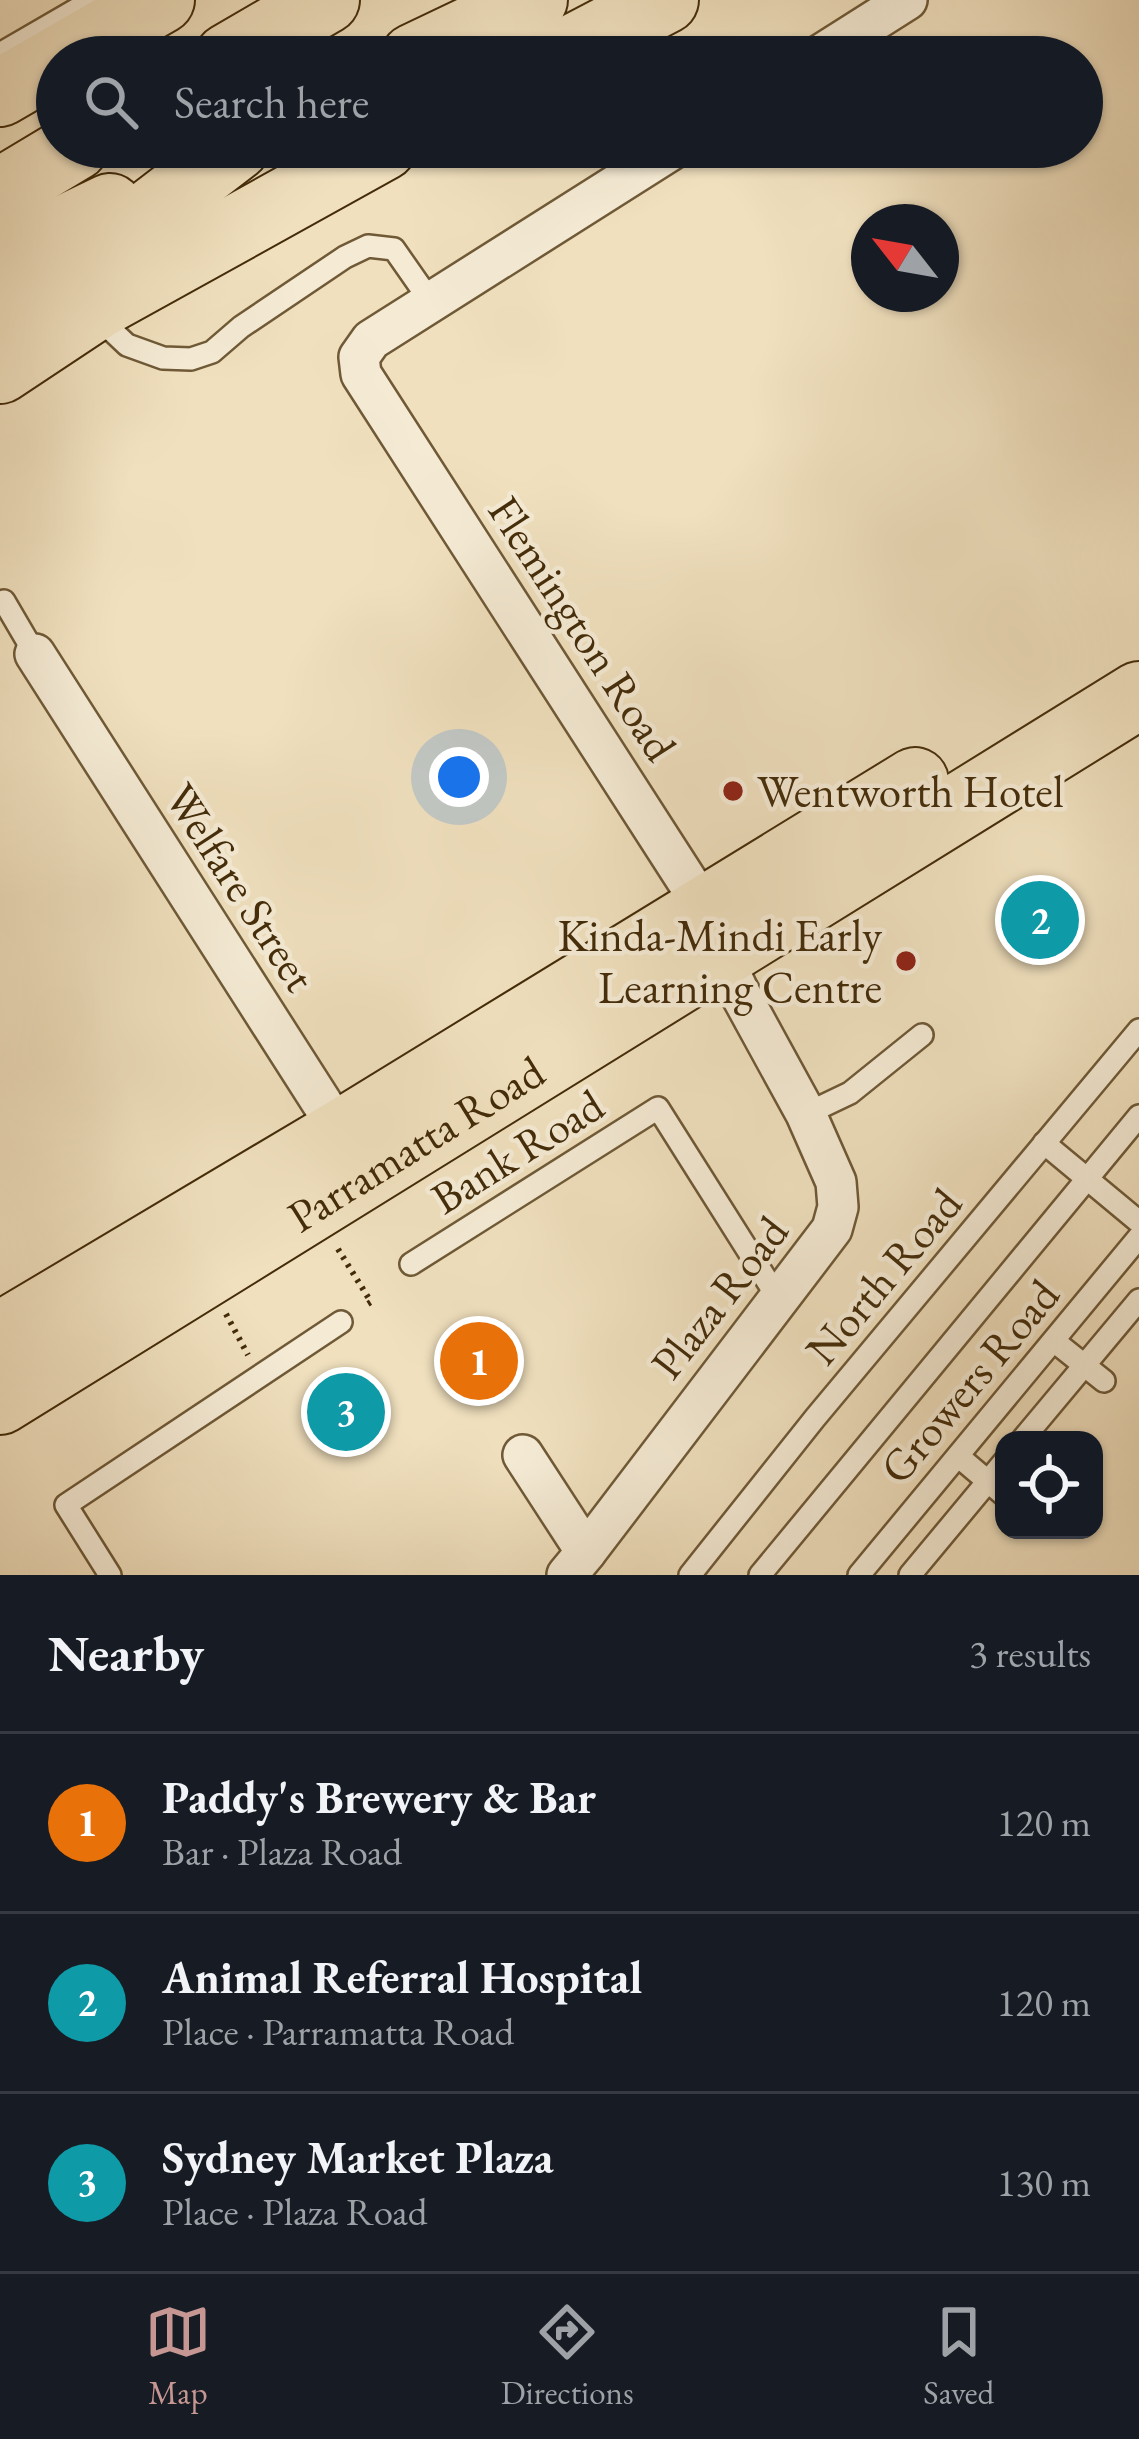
<!DOCTYPE html>
<html lang="en">
<head>
<meta charset="utf-8">
<style>
	body { margin:0; font-family:"EB Garamond",serif; background:#242831; color:#f1f3f6 }
	.controls { position:absolute; right:36px; bottom:36px; display:grid; overflow:hidden; border-radius:24px; box-shadow:0 3px 9px #0004 }
	.controls button { width:108px; height:108px; display:grid; place-items:center; padding:0; border:0; border-bottom:3px solid #363941; background:#171b24; color:#f1f3f6; font:60px sans-serif }
	.compass { position:absolute; left:851px; top:204px; width:108px; height:108px; border-radius:50%; background:#171b24; box-shadow:0 3px 9px #0004; rotate:301deg }
	.you { position:absolute; left:459px; top:777px; width:42px; height:42px; margin:-30px; border:9px solid #fff; border-radius:50%; background:#1a73e8; box-shadow:0 0 0 18px #1a73e833 }
	.badge { display:grid; place-items:center; width:78px; height:78px; border-radius:50%; background:#c59692; color:#fff; font-size:39px; font-weight:700 }
	.pin { position:absolute; translate:-50% -50%; border:6px solid #fff; box-shadow:0 3px 12px #0006 }
	.list { margin:0; padding:0; list-style:none }
	h2 { display:flex; justify-content:space-between; align-items:center; height:156px; margin:0; padding:0 48px; font-size:51px }
	h2 small { font-size:39px; font-weight:400; color:#9ea1a6 }
	.list li { display:grid; grid-template-columns:78px 1fr auto; gap:36px; align-items:center; box-sizing:border-box; height:180px; padding:0 48px; border-top:3px solid #363941 }
	.list b { display:block; font-size:45px; white-space:nowrap }
	.list p { margin:0; font-size:39px; white-space:nowrap; color:#9ea1a6 }
	.list em { font-size:39px; font-style:normal; color:#9ea1a6 }
	.icon { flex:none; width:66px; height:66px; fill:none; stroke:currentColor; stroke-width:2; stroke-linecap:round; stroke-linejoin:round }
	.map { position:relative; flex:none; width:1139px; height:1575px; overflow:hidden }
	.search { position:absolute; background:#171b24; box-shadow:0 3px 9px #0004; left:36px; right:36px; top:36px; height:132px; display:flex; align-items:center; gap:30px; box-sizing:border-box; padding:0 42px; border-radius:66px; color:#9ea1a6; font-size:45px }
	.sheet { height:696px; background:#171b24 }
	nav { display:flex; justify-content:space-around; align-items:center; box-sizing:border-box; height:168px; border-top:3px solid #363941; background:#171b24; font-size:33px; color:#9ea1a6 }
	nav a { display:grid; justify-items:center; gap:6px }
	nav .on { color:#c59692 }
	.map>svg:first-child { display:block }
	.lines { fill:none; stroke-linecap:round; stroke-linejoin:round }
	.service-casing { stroke:#6f5936; stroke-width:26 }
	.minor-casing { stroke:#6f5936; stroke-width:44 }
	.trunk-casing { stroke:#442c09; stroke-width:70 }
	.motorway-casing { stroke:#442c09; stroke-width:70 }
	.path { stroke:#442c09; stroke-width:6; stroke-dasharray:3 6; stroke-linecap:butt }
	.service { stroke:#f5ebd5; stroke-width:21 }
	.minor { stroke:#f5ebd5; stroke-width:39 }
	.trunk { stroke:#f0e0be; stroke-width:66 }
	.motorway { stroke:#f0e0be; stroke-width:66 }
	.poi-dot { fill:#8f2418; stroke:#f5ebd5; stroke-width:4.5 }
	.labels { text-anchor:middle; dominant-baseline:central; stroke-width:9; stroke-linejoin:round; paint-order:stroke }
	.street-label { font-size:45px; fill:#442c09; stroke:#f5ebd5 }
	.poi-label { font-size:45px; fill:#442c09; stroke:#f5ebd5; text-anchor:start }
</style>
</head>
<body>
<div class="map">
<svg width="1139" height="1575" viewBox="0 0 1139 1575">
	<rect width="100%" height="100%" fill="#f0e0be"/>
	<filter id="stains"><feTurbulence type="fractalNoise" baseFrequency=".00167" numOctaves="4"/><feColorMatrix values="0 0 0 0 .2 0 0 0 0 .09 0 0 0 0 .02 0 0 0 .5 -.17"/></filter>
	<radialGradient id="worn" r=".72"><stop offset=".6" stop-color="#630" stop-opacity="0"/><stop offset="1" stop-color="#630" stop-opacity=".3"/></radialGradient>
	<g class="lines">
		<!-- service casing -->
		<g class="service-casing">
			<g id="service">
				<path d="M 0,54 L 93,0"/>
				<path d="M 100,310 L 108,327 L 127,345 L 163,358 L 191,359 L 212,352 L 241,327 L 345,257 L 368,246 L 394,249 L 431,302"/>
				<path d="M 4,601 L 35,654"/>
				<path d="M 806,1114 L 850,1093 L 922,1035"/>
				<path d="M 1044,1143 L 1139,1222"/>
				<path d="M 411,1264 L 658,1108 L 778,1298"/>
				<path d="M 1054,1341 L 1104,1381"/>
				<path d="M 1022,1440 L 1139,1300"/>
				<path d="M 958,1456 L 1004,1495"/>
				<path d="M 110,1575 L 66,1505 L 341,1322"/>
				<path d="M 690,1575 L 815,1418 L 1139,1030"/>
				<path d="M 760,1575 L 1139,1116"/>
				<path d="M 859,1575 L 1139,1237"/>
				<path d="M 910,1575 L 1004,1462"/>
			</g>
		</g>
		<!-- minor casing -->
		<g class="minor-casing">
			<g id="minor">
				<path d="M 817,57 L 907,0"/>
				<path d="M 35,654 L 352,1150"/>
				<path d="M 523,1455 L 586,1552 L 567,1575"/>
				<path d="M 586,1552 L 832,1229 L 838,1207 L 836,1182 L 806,1114 L 737,988 L 691,887 L 361,374 L 359,357 L 371,340 L 676,147"/>
			</g>
		</g>
		<!-- trunk casing -->
		<g class="trunk-casing">
			<g id="trunk">
				<path d="M 0,1336 L 341,1133 L 915,781"/>
				<path id="s1" d="M 0,1401 L 1139,695"/>
			</g>
		</g>
		<!-- motorway casing -->
		<g class="motorway-casing">
			<g id="motorway">
				<path d="M 62,57 L 161,0"/>
				<path d="M 228,57 L 326,0"/>
				<path d="M 414,57 L 534,0"/>
				<path d="M 556,57 L 665,0"/>
				<path d="M 0,93 L 57,60"/>
				<path d="M 0,192 L 75,147"/>
				<path d="M 0,260 L 110,207"/>
				<path d="M 25,309 L 236,147"/>
				<path d="M 0,370 L 98,305 L 383,147"/>
			</g>
		</g>
		<!-- path -->
		<g class="path">
			<path d="M 338,1249 L 371,1302 L 363,1307"/>
			<path d="M 226,1314 L 248,1355"/>
		</g>
		<!-- service -->
		<use href="#service" class="service"/>
		<!-- minor -->
		<use href="#minor" class="minor"/>
		<!-- trunk -->
		<use href="#trunk" class="trunk"/>
		<!-- motorway -->
		<use href="#motorway" class="motorway"/>
	</g>
	<!-- markers -->
	<g class="poi-dot">
		<circle cx="733" cy="791" r="12"/>
		<circle cx="906" cy="961" r="12"/>
	</g>
	<g class="labels">
		<!-- street labels -->
		<g class="street-label">
			<text transform="translate(583 628) rotate(57)">Flemington Road</text>
			<text transform="translate(241 887) rotate(57)">Welfare Street</text>
			<text stroke="none"><textPath href="#s1" startOffset="489">Parramatta Road</textPath></text>
			<text transform="translate(517 1151) rotate(-32)">Bank Road</text>
			<text transform="translate(883 1276) rotate(-50)">North Road</text>
			<text transform="translate(719 1297) rotate(-52)">Plaza Road</text>
			<text transform="translate(969 1381) rotate(-50)">Growers Road</text>
		</g>
		<!-- poi labels -->
		<g class="poi-label">
			<text x="757" y="791">Wentworth Hotel</text>
			<text x="882" y="935" text-anchor="end">Kinda-Mindi Early<tspan x="882" dy="52">Learning Centre</tspan></text>
		</g>
	</g>
	<rect width="100%" height="100%" filter="url(#stains)"/>
	<rect width="100%" height="100%" fill="url(#worn)"/>
</svg>
<div class="controls">
<button><svg class="icon" aria-label="locate" viewBox="0 0 24 24"><circle cx="12" cy="12" r="6"/><path d="M12 2v4M12 18v4M2 12h4M18 12h4"/></svg></button>
</div>
<svg class="compass" viewBox="-18 -18 36 36"><path d="M0-13l5 13h-10z" fill="#e53935"/><path d="M0 13l5-13h-10z" fill="#9ea1a6"/></svg>
<div class="you"></div>
<div class="pin badge" style="left:479px;top:1361px;background:#e8710a">1</div>
<div class="pin badge" style="left:1040px;top:920px;background:#0f9aa8">2</div>
<div class="pin badge" style="left:346px;top:1412px;background:#0f9aa8">3</div>
<div class="search"><svg class="icon" aria-label="search" viewBox="0 0 24 24"><circle cx="10" cy="10" r="6"/><path d="M15 15l6 6"/></svg>Search here</div>
</div>
<section class="sheet">
<h2>Nearby<small>3 results</small></h2>
<ul class="list">
<li><span class="badge" style="background:#e8710a">1</span><div><b>Paddy's Brewery &amp; Bar</b><p>Bar · Plaza Road</p></div><em>120 m</em></li>
<li><span class="badge" style="background:#0f9aa8">2</span><div><b>Animal Referral Hospital</b><p>Place · Parramatta Road</p></div><em>120 m</em></li>
<li><span class="badge" style="background:#0f9aa8">3</span><div><b>Sydney Market Plaza</b><p>Place · Plaza Road</p></div><em>130 m</em></li>
</ul>
</section>
<nav>
<a class="on"><svg class="icon" aria-label="map" viewBox="0 0 24 24"><path d="M3 6l6-2 6 2 6-2v14l-6 2-6-2-6 2zM9 4v14M15 6v14"/></svg>Map</a>
<a><svg class="icon" aria-label="directions" viewBox="0 0 24 24"><path d="M12 3l9 9-9 9-9-9zM9 14v-3h6M13 9l2 2-2 2"/></svg>Directions</a>
<a><svg class="icon" aria-label="saved" viewBox="0 0 24 24"><path d="M7 4h10v16l-5-4-5 4z"/></svg>Saved</a>
</nav>
</body>
</html>
